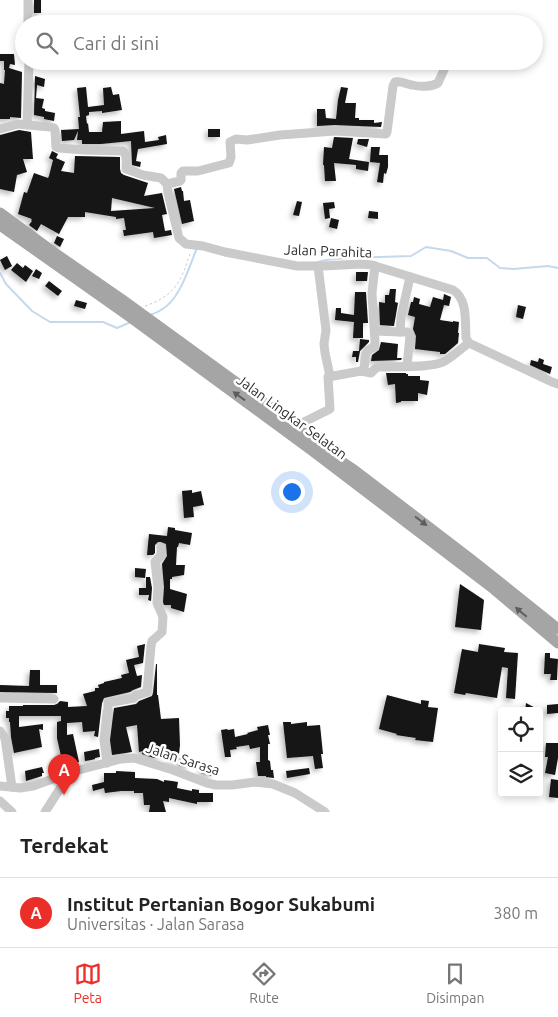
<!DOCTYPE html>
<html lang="id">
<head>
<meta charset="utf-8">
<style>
	body { margin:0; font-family:Ubuntu,sans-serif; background:#f6f6f6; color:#222 }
	.controls { position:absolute; right:15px; bottom:15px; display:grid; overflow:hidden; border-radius:5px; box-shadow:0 2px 8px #0003 }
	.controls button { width:45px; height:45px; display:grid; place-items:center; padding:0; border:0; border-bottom:1px solid #e0e0e0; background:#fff; color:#222; font:25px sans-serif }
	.you { position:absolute; left:291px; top:491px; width:18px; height:18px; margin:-12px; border:4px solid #fff; border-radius:50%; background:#1a73e8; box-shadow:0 0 0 8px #1a73e833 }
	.badge { display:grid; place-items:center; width:32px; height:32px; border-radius:50%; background:#ec2e28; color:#fff; font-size:16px; font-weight:700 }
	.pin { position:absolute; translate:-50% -41px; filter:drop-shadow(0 1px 2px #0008) }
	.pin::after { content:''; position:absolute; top:26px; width:18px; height:15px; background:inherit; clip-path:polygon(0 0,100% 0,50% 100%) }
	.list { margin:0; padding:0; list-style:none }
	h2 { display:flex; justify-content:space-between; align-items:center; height:65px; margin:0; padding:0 20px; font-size:21px }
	h2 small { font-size:16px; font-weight:400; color:#767676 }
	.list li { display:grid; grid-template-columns:32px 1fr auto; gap:15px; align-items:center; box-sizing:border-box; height:70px; padding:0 20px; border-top:1px solid #e0e0e0 }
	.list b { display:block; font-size:19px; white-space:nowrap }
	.list p { margin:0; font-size:16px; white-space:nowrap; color:#767676 }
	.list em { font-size:16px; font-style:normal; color:#767676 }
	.icon { flex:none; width:28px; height:28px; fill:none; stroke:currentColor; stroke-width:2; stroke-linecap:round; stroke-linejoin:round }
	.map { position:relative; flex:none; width:558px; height:812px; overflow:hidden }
	.search { position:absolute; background:#fff; box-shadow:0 2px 8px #0003; left:15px; right:15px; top:15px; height:55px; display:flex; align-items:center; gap:12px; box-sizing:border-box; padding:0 18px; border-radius:28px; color:#767676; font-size:19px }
	.sheet { height:135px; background:#fff }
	nav { display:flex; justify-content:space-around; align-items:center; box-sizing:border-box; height:70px; border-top:1px solid #e0e0e0; background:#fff; font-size:14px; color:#767676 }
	nav a { display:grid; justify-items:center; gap:2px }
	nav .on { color:#ec2e28 }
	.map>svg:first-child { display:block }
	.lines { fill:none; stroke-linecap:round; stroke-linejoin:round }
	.stream { stroke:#c5d9ec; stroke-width:2 }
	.building { fill:#141414; fill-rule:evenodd; filter:url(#shadow) }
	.path { stroke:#cacaca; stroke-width:1; stroke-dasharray:2.5 2.5; stroke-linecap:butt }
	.minor { stroke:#cacaca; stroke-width:9 }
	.major { stroke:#a5a5a5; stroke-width:11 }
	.oneway { fill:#5d5d5d }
	.labels { text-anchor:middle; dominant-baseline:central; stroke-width:5; stroke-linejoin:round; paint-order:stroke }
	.street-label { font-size:14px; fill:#2d2d2d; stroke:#fff }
</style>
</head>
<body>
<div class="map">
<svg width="558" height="812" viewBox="0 0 558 812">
	<defs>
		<filter id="shadow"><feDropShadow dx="-3" dy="3" stdDeviation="2.5" flood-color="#0004"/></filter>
	</defs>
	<rect width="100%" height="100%" fill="#fff"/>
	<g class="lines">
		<!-- stream -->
		<g class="stream">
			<path d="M 318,262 L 326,260 L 347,258 L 411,256 L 426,247 L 451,251 L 468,258 L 487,258 L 500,268 L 513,269 L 548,266 L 558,268"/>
			<path d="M 0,273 L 6,284 L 32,311 L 50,322 L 103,322 L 117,328 L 131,322"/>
			<path d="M 150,315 C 153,314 158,312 161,310 C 180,300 189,267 197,248"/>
		</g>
	</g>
	<!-- building -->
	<g class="building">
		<rect x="34" y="0" width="7" height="13"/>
		<path d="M 0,54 L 14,54 L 15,65 L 10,64 L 9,68 L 22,72 L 21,118 L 10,117 L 10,119 L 0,119 L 0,83 L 4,84 L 5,70 L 4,70 L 4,61 L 0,61 Z"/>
		<path d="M 35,76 L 45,79 L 44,87 L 37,85 L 36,98 L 44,99 L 42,108 L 45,109 L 45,111 L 55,113 L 54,121 L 44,119 L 44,117 L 34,115 Z"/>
		<path d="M 86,87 L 88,107 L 104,105 L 103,88 L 111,87 L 113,95 L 119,94 L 122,110 L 102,113 L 102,111 L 89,112 L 89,115 L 86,116 L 87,124 L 88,123 L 89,132 L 102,132 L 103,122 L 121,121 L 121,134 L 144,131 L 145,142 L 159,140 L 158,137 L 166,135 L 167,144 L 138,149 L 136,161 L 141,162 L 140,167 L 132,165 L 131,141 L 101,144 L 82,144 L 82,140 L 77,140 L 78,131 L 74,140 L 62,141 L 61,130 L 79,129 L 78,117 L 80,117 L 77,88 Z"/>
		<path d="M 341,87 L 348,88 L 345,103 L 356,103 L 355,118 L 359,118 L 359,120 L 374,120 L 374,123 L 382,122 L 381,127 L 335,125 L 317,126 L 317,109 L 325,109 L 326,118 L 336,119 L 338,100 Z"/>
		<rect x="208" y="129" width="12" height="8"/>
		<path d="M 19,130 L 31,132 L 33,159 L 23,159 L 27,172 L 17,175 L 14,192 L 0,189 L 0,135 Z"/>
		<path d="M 334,137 L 353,138 L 349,159 L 369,162 L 368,171 L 356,169 L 356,165 L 334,163 L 336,181 L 325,181 L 324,165 L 323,165 L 324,147 L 332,148 Z"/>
		<path d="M 358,139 L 369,139 L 367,147 L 357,144 Z"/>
		<path d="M 371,147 L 380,147 L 379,155 L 388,155 L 388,167 L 386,174 L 384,173 L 383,183 L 377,182 L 380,163 L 370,162 Z"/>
		<path d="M 52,151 L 58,154 L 56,158 L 65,162 L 61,171 L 74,173 L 75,156 L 120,157 L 120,169 L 121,173 L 124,175 L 148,183 L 144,196 L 162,193 L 167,214 L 162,215 L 165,231 L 171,230 L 172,235 L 154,238 L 153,232 L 124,236 L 123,230 L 126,230 L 124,218 L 116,219 L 116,217 L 85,212 L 85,217 L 68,217 L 59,234 L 41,224 L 37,231 L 29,225 L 32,221 L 31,220 L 32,219 L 18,214 L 24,192 L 27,193 L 34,173 L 48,178 L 49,176 L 53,160 L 49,158 ZM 112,198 L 155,208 L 111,211 Z"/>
		<path d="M 181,187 L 182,191 L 183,191 L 184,201 L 190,200 L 194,221 L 182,224 L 174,189 Z"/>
		<path d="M 297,201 L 302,202 L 299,216 L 293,215 Z"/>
		<path d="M 334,202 L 335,208 L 329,209 L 330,218 L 325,219 L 323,203 Z"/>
		<path d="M 369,211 L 378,212 L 378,219 L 368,218 Z"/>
		<path d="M 331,218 L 339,220 L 337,229 L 329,227 Z"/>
		<path d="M 57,236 L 64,239 L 60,247 L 54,243 Z"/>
		<path d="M 7,256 L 12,266 L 5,270 L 0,260 Z"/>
		<path d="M 17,263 L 23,268 L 25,265 L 33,271 L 26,282 L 11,270 Z"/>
		<path d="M 36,269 L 42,273 L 39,279 L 32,276 Z"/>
		<path d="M 356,272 L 368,272 L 367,281 L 356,281 Z"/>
		<path d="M 49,281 L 62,291 L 58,296 L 45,286 Z"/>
		<path d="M 390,289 L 396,289 L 395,302 L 398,303 L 394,326 L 380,325 L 379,302 L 385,303 L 385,295 L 389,295 Z"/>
		<path d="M 355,292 L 366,292 L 368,323 L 363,323 L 363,338 L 353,338 L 354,322 L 335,320 L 336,308 L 341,308 L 341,313 L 354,315 Z"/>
		<path d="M 444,294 L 451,297 L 449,306 L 444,305 L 440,320 L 453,322 L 453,321 L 459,322 L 458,333 L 459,333 L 458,343 L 445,354 L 440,354 L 440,352 L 415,349 L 416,336 L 413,329 L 415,317 L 408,315 L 411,302 L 413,302 L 414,297 L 420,299 L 419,304 L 430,307 L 433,297 L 443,300 Z"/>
		<path d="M 76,300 L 87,303 L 85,309 L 74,306 Z"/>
		<path d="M 518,305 L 526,307 L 523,319 L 516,317 Z"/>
		<path d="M 360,339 L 369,340 L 369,342 L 360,351 L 358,362 L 356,362 L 356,357 L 352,357 L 353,351 L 359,351 Z"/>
		<path d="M 381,342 L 398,344 L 397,358 L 402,358 L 401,360 L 371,361 L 372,355 L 379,350 Z"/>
		<path d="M 539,358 L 544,360 L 543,364 L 552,367 L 550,374 L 530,365 L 531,360 L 538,362 Z"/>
		<path d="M 386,373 L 406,373 L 406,374 L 408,374 L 408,376 L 420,376 L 420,380 L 429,381 L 427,395 L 418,393 L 418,401 L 401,401 L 401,402 L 396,403 L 395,384 L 388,385 Z"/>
		<path d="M 192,490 L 192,493 L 201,491 L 204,505 L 193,507 L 194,517 L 184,518 L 182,491 Z"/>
		<path d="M 168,527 L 175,528 L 175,530 L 192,533 L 190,545 L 179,543 L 178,547 L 177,547 L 176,565 L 185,565 L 184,575 L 172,577 L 172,579 L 170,579 L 170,589 L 187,594 L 184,612 L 171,608 L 171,605 L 164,605 L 163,602 L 164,587 L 162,564 L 167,556 L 166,544 L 161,542 L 158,542 L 155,545 L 155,553 L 153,555 L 147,555 L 149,534 L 167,536 Z"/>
		<path d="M 135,568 L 146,569 L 145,578 L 135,577 Z"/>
		<path d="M 146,577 L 150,577 L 152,588 L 151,601 L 148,600 L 149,595 L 139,595 L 139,588 L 146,588 Z"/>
		<path d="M 460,584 L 484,600 L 481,630 L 455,627 Z"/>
		<path d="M 145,644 L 143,663 L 134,665 L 137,676 L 142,675 L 141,687 L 133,690 L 130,692 L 104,698 L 102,703 L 98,737 L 94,736 L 95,731 L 83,732 L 82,722 L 67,723 L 67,735 L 73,734 L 79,762 L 63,765 L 57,738 L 57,722 L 61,721 L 61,716 L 19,716 L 19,727 L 43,724 L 43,730 L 39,729 L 42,747 L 14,753 L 11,737 L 10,722 L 9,722 L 9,718 L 6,718 L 6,711 L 9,711 L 9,706 L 23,706 L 23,705 L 54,705 L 57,704 L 60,701 L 68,702 L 68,707 L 87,706 L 83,694 L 95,691 L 95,688 L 99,688 L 98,685 L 104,683 L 104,682 L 122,678 L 121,675 L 129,673 L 126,660 L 139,657 L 137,646 Z"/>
		<path d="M 479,644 L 505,648 L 504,652 L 518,653 L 515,699 L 506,698 L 508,668 L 502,667 L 497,698 L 466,693 L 465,695 L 454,693 L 462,649 L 478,652 Z"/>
		<path d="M 545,653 L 550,653 L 550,658 L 558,659 L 557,680 L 550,680 L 551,674 L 544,674 Z"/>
		<path d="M 156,664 L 157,664 L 157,695 L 158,695 L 161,719 L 179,718 L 180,745 L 178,762 L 170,761 L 170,756 L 160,755 L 160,758 L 154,758 L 142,754 L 143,751 L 139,752 L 137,725 L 126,727 L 132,752 L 112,755 L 110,740 L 114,708 L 136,704 L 139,701 L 152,696 L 153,693 Z"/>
		<path d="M 30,670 L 40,670 L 40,685 L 57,685 L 57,693 L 0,692 L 0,685 L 29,686 Z"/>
		<path d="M 387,695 L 421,704 L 421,700 L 429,701 L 428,707 L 438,708 L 433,742 L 415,740 L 416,738 L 396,735 L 397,734 L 379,729 Z"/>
		<path d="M 526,703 L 541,711 L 525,711 Z"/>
		<path d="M 558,704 L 558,713 L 547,714 L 547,705 Z"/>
		<path d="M 283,722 L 291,722 L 291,724 L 307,722 L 307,726 L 320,725 L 323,754 L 321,754 L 323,768 L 315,769 L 313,756 L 287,758 Z"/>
		<path d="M 268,725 L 270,735 L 268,735 L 270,744 L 268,744 L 268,760 L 270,761 L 271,770 L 273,770 L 274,778 L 266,777 L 266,776 L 258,776 L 256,762 L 260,762 L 260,747 L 250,749 L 249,745 L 236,747 L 237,749 L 230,750 L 231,757 L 225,757 L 221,730 L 227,729 L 228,730 L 234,729 L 235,737 L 248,734 L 247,733 L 258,730 L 257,727 Z"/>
		<path d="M 546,743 L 558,743 L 558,758 L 555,775 L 545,773 L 548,757 L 545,757 Z"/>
		<path d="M 99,749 L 100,757 L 95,758 L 95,759 L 91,760 L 85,761 L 84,752 Z"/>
		<path d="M 180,757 L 190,758 L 189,767 L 179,766 Z"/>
		<path d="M 203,764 L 214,767 L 212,776 L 201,773 Z"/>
		<path d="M 42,767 L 44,773 L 42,773 L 42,776 L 26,781 L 25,771 Z"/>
		<path d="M 309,768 L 310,774 L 287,778 L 286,771 Z"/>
		<path d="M 116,771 L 135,772 L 135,778 L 157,779 L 164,782 L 164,780 L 172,781 L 178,782 L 177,788 L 192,791 L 192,789 L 199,790 L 199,793 L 213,793 L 213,802 L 197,802 L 197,804 L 169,798 L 169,802 L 163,801 L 166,812 L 149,812 L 150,805 L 144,805 L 143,793 L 134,793 L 134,791 L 121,791 L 105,793 L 104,788 L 93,791 L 92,785 L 104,782 L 104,773 L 116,773 Z"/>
		<path d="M 551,779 L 558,780 L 558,798 L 549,797 Z"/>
	</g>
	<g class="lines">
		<!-- path -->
		<path class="path" d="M 145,306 C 175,296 181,281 190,254"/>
		<!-- minor -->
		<g class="minor">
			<path d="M 28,0 L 28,24"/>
			<path d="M 27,125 L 29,61"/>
			<path d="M 0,129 L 18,124 L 50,127 L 54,128 L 55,130 L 56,147 L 59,148 L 84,150 L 123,151 C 128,156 126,163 126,169 L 143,175 L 161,178 L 167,184 L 168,193 L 179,238 L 186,244 L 203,246 L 225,252 L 297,266 L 322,266 L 362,264 L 372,265 L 453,290 C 468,299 465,323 466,338 L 469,343 L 552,382 L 558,384"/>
			<path d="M 167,184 L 180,181 L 181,180 L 181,173 L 183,171 L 198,171 L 229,163 L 231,157 L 230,142 L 236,139 L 247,140 L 280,135 L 335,131 L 386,134 L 387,132 L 393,86 L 395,82 C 402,81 406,84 412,85 C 420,87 431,87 438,83 L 448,61"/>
			<path d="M 318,266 L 326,330 L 324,344 L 325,353 L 330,376"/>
			<path d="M 375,331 L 400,332"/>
			<path d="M 407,366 L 410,336 L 409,334 L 407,332 L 400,332 L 401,317 L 410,277"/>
			<path d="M 361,371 L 371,373 L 376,368 L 379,367 C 396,366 430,368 443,362 C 453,357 460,349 469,343"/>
			<path d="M 296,426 L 330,409 L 328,377 L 361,371 L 364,368 C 366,358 362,352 374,347 L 375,342 L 372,293 L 375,266"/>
			<path d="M 0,698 L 54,699"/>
			<path d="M 0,731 L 5,738 L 12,787"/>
			<path d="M 107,763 L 104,740 L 107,712 L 108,712 L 108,703 L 134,698 L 135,696 L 147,692 L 151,646 L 152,641 L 162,632 L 163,617 L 157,603 L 158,588 L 155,562 L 161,555 L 161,548"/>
			<path d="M 0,786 L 20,788 L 33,786 L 75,771 L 121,759 L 134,758 L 173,770 L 207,783 L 216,785 L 232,785 L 255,782 L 273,784 L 295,793 L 325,812"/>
			<path d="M 0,801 L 12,812"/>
			<path d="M 45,812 L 70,773"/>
		</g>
		<!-- major -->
		<g class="major">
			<path d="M 0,213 L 53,252 L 121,299 L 296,426 L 333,456 L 354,470 L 473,561 L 558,629"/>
			<path d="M 0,225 L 129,316 L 313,451 L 494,589 L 558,643"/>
		</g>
	</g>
	<!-- one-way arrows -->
	<defs><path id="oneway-solid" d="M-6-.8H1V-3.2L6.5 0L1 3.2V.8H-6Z" transform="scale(1.25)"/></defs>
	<g class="oneway">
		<use href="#oneway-solid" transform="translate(239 396) rotate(-144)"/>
		<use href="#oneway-solid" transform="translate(421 521) rotate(37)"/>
		<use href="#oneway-solid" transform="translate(521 612) rotate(-140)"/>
	</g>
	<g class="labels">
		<!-- street labels -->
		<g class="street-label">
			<text transform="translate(328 251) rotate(2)">Jalan Parahita</text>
			<text transform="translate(292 417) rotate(36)">Jalan Lingkar Selatan</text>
			<text transform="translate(183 759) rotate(18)">Jalan Sarasa</text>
		</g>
	</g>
</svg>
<div class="controls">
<button><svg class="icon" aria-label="locate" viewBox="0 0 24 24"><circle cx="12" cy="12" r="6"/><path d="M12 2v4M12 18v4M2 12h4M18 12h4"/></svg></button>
<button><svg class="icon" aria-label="layers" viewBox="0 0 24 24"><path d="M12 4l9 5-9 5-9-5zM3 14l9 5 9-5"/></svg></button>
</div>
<div class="you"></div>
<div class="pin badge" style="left:64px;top:795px">A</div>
<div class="search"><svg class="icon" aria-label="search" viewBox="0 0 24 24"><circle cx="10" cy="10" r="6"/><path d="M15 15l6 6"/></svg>Cari di sini</div>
</div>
<section class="sheet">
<h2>Terdekat<small></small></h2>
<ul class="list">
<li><span class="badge">A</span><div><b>Institut Pertanian Bogor Sukabumi</b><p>Universitas · Jalan Sarasa</p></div><em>380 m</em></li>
</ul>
</section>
<nav>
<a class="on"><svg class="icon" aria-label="map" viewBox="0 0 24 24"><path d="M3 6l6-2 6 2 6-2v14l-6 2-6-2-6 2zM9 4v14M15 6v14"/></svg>Peta</a>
<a><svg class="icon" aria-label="directions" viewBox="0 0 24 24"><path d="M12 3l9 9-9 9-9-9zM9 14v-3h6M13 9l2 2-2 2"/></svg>Rute</a>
<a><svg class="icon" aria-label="saved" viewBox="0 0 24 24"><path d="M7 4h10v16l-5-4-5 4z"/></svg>Disimpan</a>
</nav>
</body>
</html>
